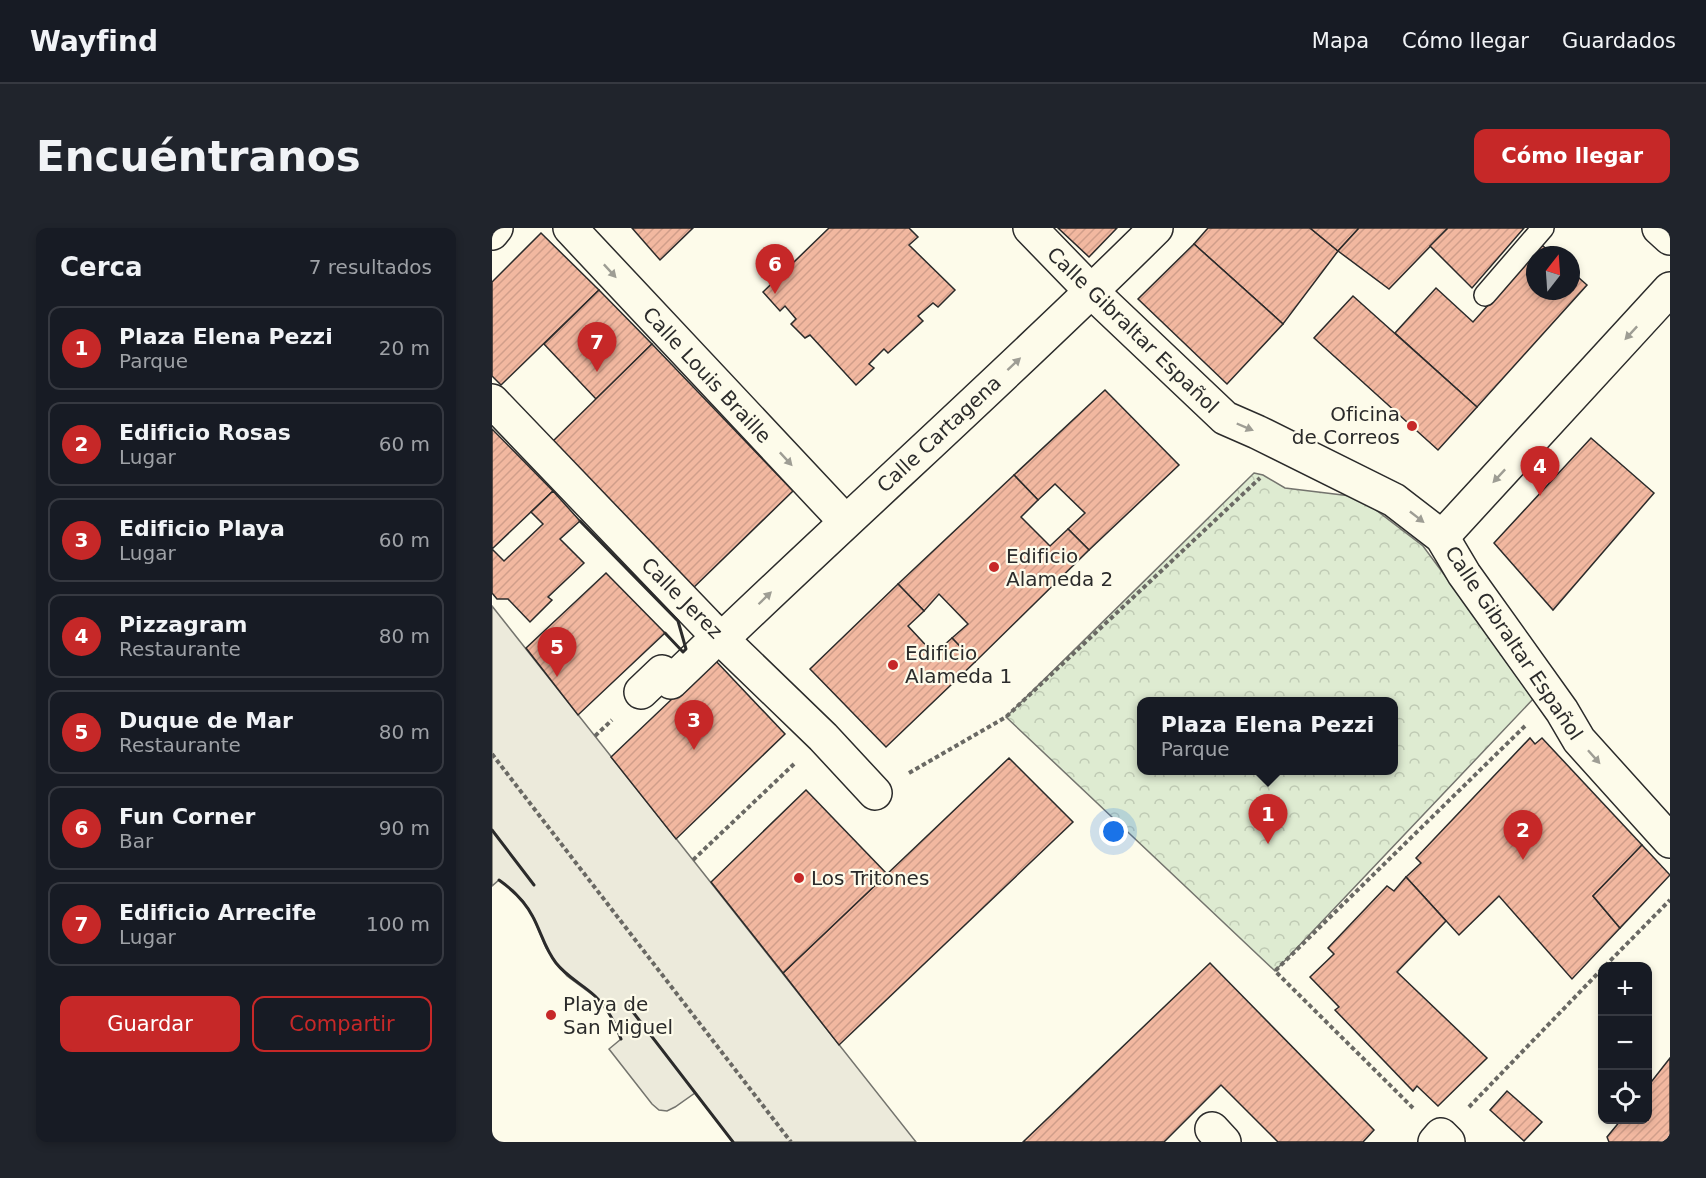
<!DOCTYPE html>
<html lang="es">
<head>
<meta charset="utf-8">
<style>
	body { margin:0; font-family:"DejaVu Sans",sans-serif; background:#20242c; color:#f1f3f6 }
	.controls { position:absolute; right:18px; bottom:18px; display:grid; overflow:hidden; border-radius:12px; box-shadow:0 3px 9px #0003 }
	.controls button { width:54px; height:54px; display:grid; place-items:center; padding:0; border:0; border-bottom:2px solid #363941; background:#171b24; color:#f1f3f6; font:30px sans-serif }
	.compass { position:absolute; left:1034px; top:18px; width:54px; height:54px; border-radius:50%; background:#171b24; box-shadow:0 3px 9px #0003; rotate:17deg }
	.you { position:absolute; left:622px; top:604px; width:21px; height:21px; margin:-15px; border:4px solid #fff; border-radius:50%; background:#1a73e8; box-shadow:0 0 0 9px #1a73e833 }
	.badge { display:grid; place-items:center; width:39px; height:39px; border-radius:50%; background:#c62828; color:#fff; font-size:20px; font-weight:700 }
	.pin { position:absolute; translate:-50% -50px; filter:drop-shadow(0 2px 3px #0008) }
	.pin::after { content:''; position:absolute; top:32px; width:21px; height:18px; background:inherit; clip-path:polygon(0 0,100% 0,50% 100%) }
	.popup { position:absolute; left:645px; top:469px; width:261px; height:78px; box-sizing:border-box; display:grid; place-content:center; border-radius:12px; background:#171b24; filter:drop-shadow(0 2px 4px #0005); font-size:20px; white-space:nowrap; color:#9ea1a6 }
	.popup b { font-size:22px; color:#f1f3f6 }
	.popup::after { content:''; position:absolute; left:50%; top:100%; margin-left:-12px; border:12px solid transparent; border-top-color:#171b24 }
	.list { margin:0; padding:0; list-style:none }
	h2 { display:flex; justify-content:space-between; align-items:center; height:78px; margin:0; padding:0 24px; font-size:26px }
	h2 small { font-size:20px; font-weight:400; color:#9ea1a6 }
	.list li { display:grid; grid-template-columns:39px 1fr auto; gap:18px; align-items:center; box-sizing:border-box; height:84px; margin:0 12px 12px; padding:0 12px; border:2px solid #363941; border-radius:12px }
	.list b { display:block; font-size:22px; white-space:nowrap }
	.list p { margin:0; font-size:20px; white-space:nowrap; color:#9ea1a6 }
	.list em { font-size:20px; font-style:normal; color:#9ea1a6 }
	.actions { display:flex; gap:12px; padding:18px 24px }
	.actions a { flex:1; padding:14px 0; border:2px solid #c62828; border-radius:12px; text-align:center; font-size:21px; color:#c62828 }
	.actions .main { background:#c62828; color:#fff }
	.icon { flex:none; width:33px; height:33px; fill:none; stroke:currentColor; stroke-width:2; stroke-linecap:round; stroke-linejoin:round }
	.map { position:relative; flex:none; width:1178px; height:914px; overflow:hidden; border-radius:12px }
	header { display:flex; align-items:center; gap:36px; box-sizing:border-box; height:84px; padding:0 30px; background:#171b24; border-bottom:2px solid #363941 }
	header strong { font-size:28px }
	nav { display:flex; gap:33px; margin-inline-start:auto; font-size:21px }
	.intro { display:flex; align-items:center; justify-content:space-between; box-sizing:border-box; height:144px; padding:0 36px }
	h1 { margin:0; font-size:42px }
	.button { padding:15px 27px; border-radius:12px; background:#c62828; color:#fff; font-size:21px; font-weight:700 }
	main { display:flex; gap:36px; padding:0 36px }
	aside { flex:1; background:#171b24; border-radius:12px; box-shadow:0 3px 9px #0003 }
	.map>svg:first-child { display:block }
	.forest { fill:url(#forest-crowns); stroke:#74746e; stroke-width:1.5; fill-rule:evenodd }
	.parking { fill:#eceadb; stroke:#74746e; stroke-width:1.5 }
	.building { fill:url(#building-hatch); stroke:#2b2b2b; stroke-width:1.5 }
	.lines { fill:none; stroke-linecap:round; stroke-linejoin:round }
	.lane-casing { stroke:#2b2b2b; stroke-width:24 }
	.street-casing { stroke:#2b2b2b; stroke-width:36 }
	.primary-casing { stroke:#2b2b2b; stroke-width:36 }
	.path { stroke:#6a6964; stroke-width:4; stroke-dasharray:4.5 3; stroke-linecap:butt }
	.lane { stroke:#fdfbea; stroke-width:21 }
	.street { stroke:#fdfbea; stroke-width:33 }
	.primary { stroke:#fdfbea; stroke-width:33 }
	.wall { stroke:#2b2b2b; stroke-width:3 }
	.oneway { fill:#9e9d94 }
	.poi-dot { fill:#c62828; stroke:#fdfbea; stroke-width:2 }
	.labels { text-anchor:middle; dominant-baseline:central; stroke-width:4.5; stroke-linejoin:round; paint-order:stroke }
	.street-label { font-size:20px; fill:#2b2b2b; stroke:#fdfbea }
	.poi-label { font-size:20px; fill:#2b2b2b; stroke:#fdfbea; text-anchor:start }
</style>
</head>
<body>
<header>
<strong>Wayfind</strong>
<nav><a>Mapa</a><a>Cómo llegar</a><a>Guardados</a></nav>
</header>
<div class="intro"><h1>Encuéntranos</h1><a class="button">Cómo llegar</a></div>
<main>
<aside>
<h2>Cerca<small>7 resultados</small></h2>
<ul class="list">
<li><span class="badge">1</span><div><b>Plaza Elena Pezzi</b><p>Parque</p></div><em>20 m</em></li>
<li><span class="badge">2</span><div><b>Edificio Rosas</b><p>Lugar</p></div><em>60 m</em></li>
<li><span class="badge">3</span><div><b>Edificio Playa</b><p>Lugar</p></div><em>60 m</em></li>
<li><span class="badge">4</span><div><b>Pizzagram</b><p>Restaurante</p></div><em>80 m</em></li>
<li><span class="badge">5</span><div><b>Duque de Mar</b><p>Restaurante</p></div><em>80 m</em></li>
<li><span class="badge">6</span><div><b>Fun Corner</b><p>Bar</p></div><em>90 m</em></li>
<li><span class="badge">7</span><div><b>Edificio Arrecife</b><p>Lugar</p></div><em>100 m</em></li>
</ul>
<div class="actions"><a class="main">Guardar</a><a>Compartir</a></div>
</aside>
<div class="map">
<svg width="1178" height="914" viewBox="0 0 1178 914">
	<defs>
		<pattern id="forest-crowns" width="20" height="18" patternUnits="userSpaceOnUse" patternTransform="scale(1.5)"><rect width="20" height="18" fill="#deebd1"/><path d="M2 6a3 3 0 1 1 6 0M12 15a3 3 0 1 1 6 0" fill="none" stroke="#bfcab4"/></pattern>
		<pattern id="building-hatch" width="6" height="6" patternUnits="userSpaceOnUse" patternTransform="scale(1.5)"><rect width="6" height="6" fill="#f2b8a0"/><path d="M-1 1l2-2M0 6l6-6M5 7l2-2" fill="none" stroke="#d09e8a"/></pattern>
	</defs>
	<rect width="100%" height="100%" fill="#fdfbea"/>
	<!-- forest -->
	<path class="forest" d="M 762,245 L 771,247 L 793,260 L 867,269 L 931,318 L 1043,469 L 783,743 L 514,489 ZM 650,474 L 902,474 L 902,542 L 650,542 Z"/>
	<!-- parking -->
	<path class="parking" d="M 0,378 L 201,632 L 424,914 L 241,914 L 203,865 L 183,879 L 175,883 L 167,882 L 160,876 L 117,821 L 129,811 L 123,795 L 114,780 L 102,768 L 75,748 L 64,735 L 54,720 L 41,689 L 32,674 L 21,662 L 7,652 L 0,658 Z"/>
	<!-- building -->
	<g class="building">
		<path d="M 140,0 L 201,0 L 168,32 Z"/>
		<path d="M 337,0 L 417,0 L 426,9 L 417,17 L 463,62 L 446,79 L 441,75 L 426,88 L 431,93 L 396,125 L 392,121 L 377,136 L 382,140 L 364,157 L 318,107 L 313,110 L 299,96 L 304,91 L 293,78 L 288,83 L 271,64 Z"/>
		<path d="M 566,0 L 625,0 L 597,29 Z"/>
		<path d="M 716,0 L 818,0 L 846,23 L 791,96 L 702,16 Z"/>
		<path d="M 818,0 L 867,0 L 846,23 Z"/>
		<path d="M 867,0 L 956,0 L 897,61 L 846,23 Z"/>
		<path d="M 956,0 L 1032,0 L 980,60 L 938,18 Z"/>
		<path d="M 49,5 L 107,62 L 9,157 L 0,148 L 0,54 Z"/>
		<path d="M 702,16 L 791,96 L 735,156 L 646,71 Z"/>
		<path d="M 1050,17 L 1061,27 L 1043,27 L 1043,63 L 1079,63 L 1079,43 L 1095,57 L 985,179 L 903,105 L 944,60 L 981,94 Z"/>
		<path d="M 107,62 L 160,116 L 104,171 L 52,116 Z"/>
		<path d="M 861,68 L 985,179 L 946,222 L 822,110 Z"/>
		<path d="M 160,116 L 301,263 L 197,364 L 59,215 Z"/>
		<path d="M 613,162 L 687,237 L 597,322 L 576,301 L 593,285 L 563,256 L 546,272 L 522,247 Z"/>
		<path d="M 0,201 L 61,263 L 0,321 Z"/>
		<path d="M 1099,210 L 1162,265 L 1061,382 L 1002,315 Z"/>
		<path d="M 522,247 L 546,272 L 529,289 L 558,318 L 576,301 L 597,322 L 483,434 L 460,410 L 476,396 L 447,366 L 432,383 L 406,356 Z"/>
		<path d="M 61,263 L 88,293 L 68,311 L 92,335 L 56,369 L 60,372 L 38,394 L 16,371 L 5,371 L 0,365 L 0,321 L 12,333 L 51,296 L 39,284 Z"/>
		<path d="M 114,345 L 173,405 L 86,487 L 34,420 Z"/>
		<path d="M 406,356 L 432,383 L 416,398 L 442,426 L 460,410 L 483,434 L 394,519 L 318,441 Z"/>
		<path d="M 222,431 L 293,506 L 184,611 L 119,529 Z"/>
		<path d="M 1038,510 L 1043,516 L 1050,510 L 1150,617 L 1101,668 L 1128,700 L 1080,751 L 1007,668 L 967,707 L 914,649 L 929,635 L 924,630 Z"/>
		<path d="M 517,530 L 581,594 L 347,817 L 291,745 Z"/>
		<path d="M 314,562 L 395,646 L 291,745 L 219,654 Z"/>
		<path d="M 1150,617 L 1178,647 L 1128,700 L 1101,668 Z"/>
		<path d="M 914,649 L 954,693 L 905,744 L 995,830 L 946,878 L 925,858 L 921,863 L 843,782 L 847,779 L 818,749 L 842,726 L 836,720 L 895,658 L 902,663 Z"/>
		<path d="M 718,735 L 882,902 L 871,914 L 786,914 L 729,857 L 672,914 L 531,914 Z"/>
		<path d="M 1178,830 L 1178,914 L 1117,914 L 1115,909 L 1129,892 L 1156,892 L 1156,858 Z"/>
		<path d="M 1015,863 L 1050,894 L 1032,913 L 998,882 Z"/>
	</g>
	<g class="lines">
		<!-- lane casing -->
		<g class="lane-casing">
			<path id="lane" d="M 993,67 L 1051,0"/>
		</g>
		<!-- street casing -->
		<g class="street-casing">
			<g id="street">
				<path d="M 78,0 L 353,293"/>
				<path d="M 538,0 L 600,64 L 733,190 L 765,204 L 902,272 L 950,309 L 972,346 L 1070,483 L 1087,512 L 1178,613"/>
				<path d="M 0,5 L 4,0"/>
				<path d="M 0,173 L 215,397 L 331,509 L 383,565"/>
				<path d="M 950,309 L 1178,61"/>
				<path d="M 230,411 C 374,273 523,140 664,0"/>
				<path d="M 149,464 L 170,444 L 179,454 L 227,408"/>
				<path d="M 720,901 L 732,914"/>
				<path d="M 943,914 L 949,907 L 956,914"/>
			</g>
		</g>
		<!-- primary casing -->
		<g class="primary-casing">
			<path id="primary" d="M 1167,0 L 1178,10"/>
		</g>
		<!-- path -->
		<g class="path">
			<path d="M 103,508 L 120,492"/>
			<path d="M 0,526 L 299,914"/>
			<path d="M 417,545 L 514,489 L 768,250"/>
			<path d="M 201,632 L 302,536"/>
			<path d="M 1113,738 L 1178,672"/>
			<path d="M 977,879 L 1110,741"/>
			<path d="M 921,880 L 783,743 L 1033,498"/>
		</g>
		<!-- lane -->
		<use href="#lane" class="lane"/>
		<!-- street -->
		<use href="#street" class="street"/>
		<!-- primary -->
		<use href="#primary" class="primary"/>
		<!-- wall -->
		<g class="wall">
			<path d="M 88,293 L 186,393 L 194,421 L 191,424 L 173,405"/>
			<path d="M 0,602 L 42,657"/>
			<path d="M 7,652 C 21,662 33,673 41,689 C 49,704 53,721 64,735 C 75,749 90,756 103,768 C 116,780 123,794 129,811"/>
			<path d="M 134,775 L 241,914"/>
		</g>
	</g>
	<!-- one-way arrows -->
	<defs><path id="oneway-solid" d="M-6-.8H1V-3.2L6.5 0L1 3.2V.8H-6Z" transform="scale(1.5)"/></defs>
	<g class="oneway">
		<use href="#oneway-solid" transform="translate(118 43) rotate(47)"/>
		<use href="#oneway-solid" transform="translate(1139 105) rotate(133)"/>
		<use href="#oneway-solid" transform="translate(522 136) rotate(-43)"/>
		<use href="#oneway-solid" transform="translate(753 199) rotate(23)"/>
		<use href="#oneway-solid" transform="translate(294 231) rotate(47)"/>
		<use href="#oneway-solid" transform="translate(1007 248) rotate(133)"/>
		<use href="#oneway-solid" transform="translate(925 289) rotate(38)"/>
		<use href="#oneway-solid" transform="translate(273 370) rotate(-44)"/>
		<use href="#oneway-solid" transform="translate(1102 529) rotate(48)"/>
	</g>
	<!-- markers -->
	<g class="poi-dot">
		<circle cx="920" cy="198" r="6"/>
		<circle cx="502" cy="339" r="6"/>
		<circle cx="401" cy="437" r="6"/>
		<circle cx="307" cy="650" r="6"/>
		<circle cx="59" cy="787" r="6"/>
	</g>
	<g class="labels">
		<!-- street labels -->
		<g class="street-label">
			<text transform="translate(641 102) rotate(44)">Calle Gibraltar Español</text>
			<text transform="translate(215 147) rotate(47)">Calle Louis Braille</text>
			<text transform="translate(447 206) rotate(-43)">Calle Cartagena</text>
			<text transform="translate(190 370) rotate(45)">Calle Jerez</text>
			<text transform="translate(1022 415) rotate(56)">Calle Gibraltar Español</text>
		</g>
		<!-- poi labels -->
		<g class="poi-label">
			<text x="908" y="186" text-anchor="end">Oficina<tspan x="908" dy="23">de Correos</tspan></text>
			<text x="514" y="328">Edificio<tspan x="514" dy="23">Alameda 2</tspan></text>
			<text x="413" y="425">Edificio<tspan x="413" dy="23">Alameda 1</tspan></text>
			<text x="319" y="650">Los Tritones</text>
			<text x="71" y="776">Playa de<tspan x="71" dy="23">San Miguel</tspan></text>
		</g>
	</g>
</svg>
<div class="controls">
<button>+</button>
<button>−</button>
<button><svg class="icon" aria-label="locate" viewBox="0 0 24 24"><circle cx="12" cy="12" r="6"/><path d="M12 2v4M12 18v4M2 12h4M18 12h4"/></svg></button>
</div>
<svg class="compass" viewBox="-18 -18 36 36"><path d="M0-13l5 13h-10z" fill="#e53935"/><path d="M0 13l5-13h-10z" fill="#9ea1a6"/></svg>
<div class="you"></div>
<div class="pin badge" style="left:776px;top:616px">1</div>
<div class="popup"><b>Plaza Elena Pezzi</b>Parque</div>
<div class="pin badge" style="left:1031px;top:632px">2</div>
<div class="pin badge" style="left:202px;top:522px">3</div>
<div class="pin badge" style="left:1048px;top:268px">4</div>
<div class="pin badge" style="left:65px;top:449px">5</div>
<div class="pin badge" style="left:283px;top:66px">6</div>
<div class="pin badge" style="left:105px;top:144px">7</div>
</div>
</main>
</body>
</html>
